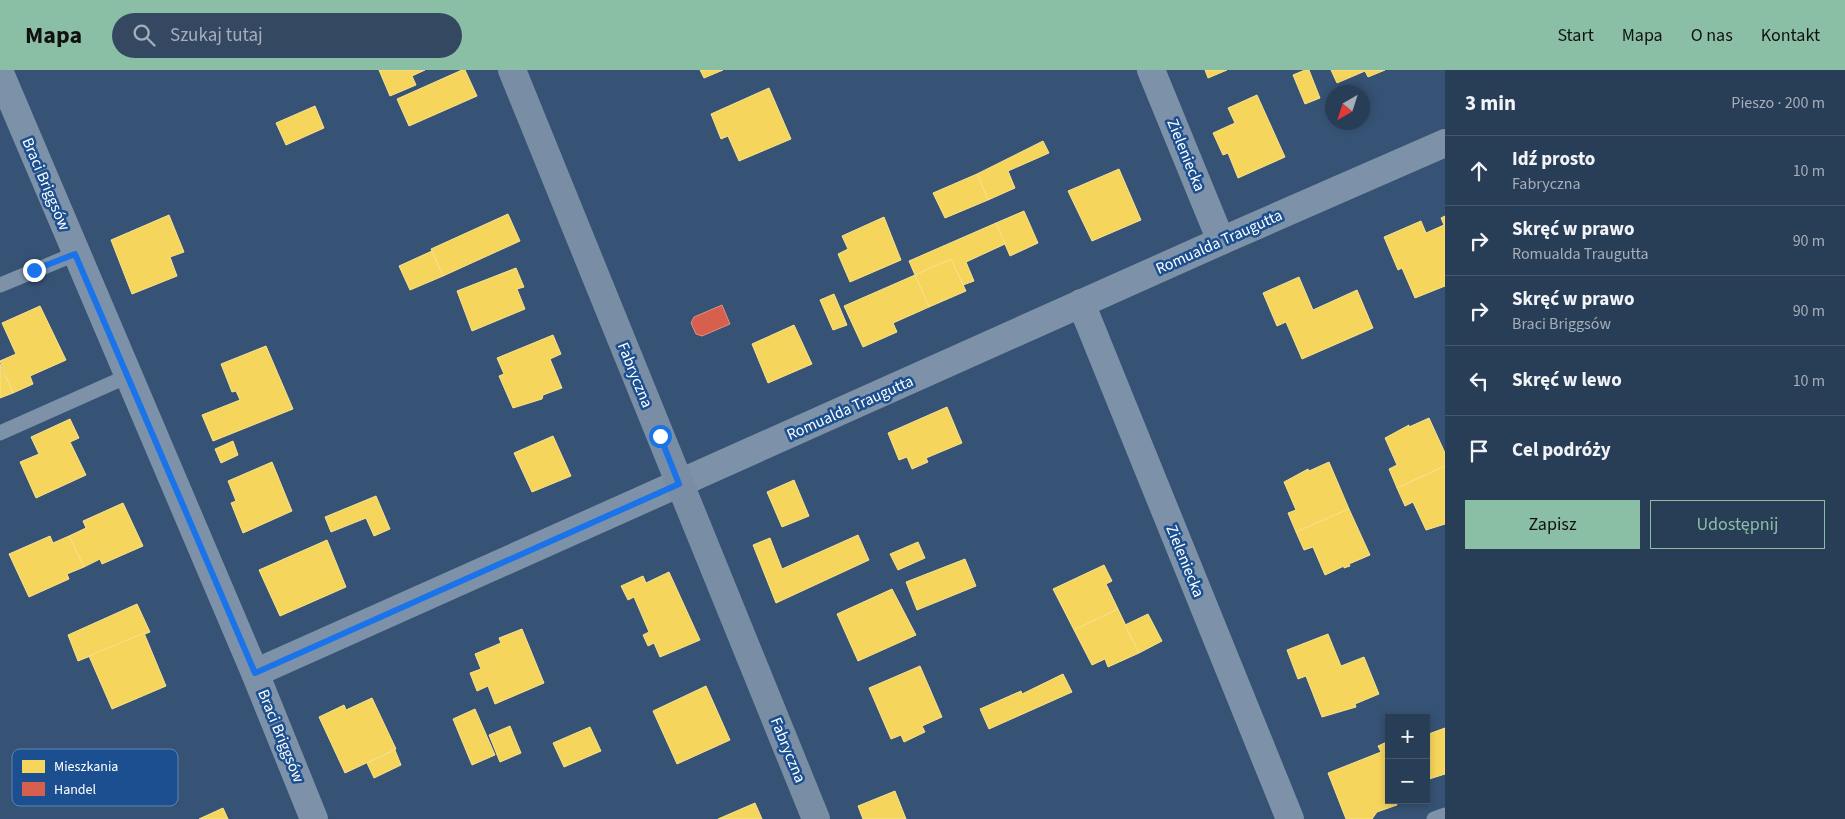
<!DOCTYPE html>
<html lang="pl">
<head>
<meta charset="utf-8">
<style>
	body { margin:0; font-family:"Source Sans 3",sans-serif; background:#344961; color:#f1f3f6 }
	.controls { position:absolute; right:15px; bottom:15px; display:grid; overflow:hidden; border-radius:0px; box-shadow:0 2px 8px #0003 }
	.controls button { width:45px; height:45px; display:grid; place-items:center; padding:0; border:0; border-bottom:1px solid #44576d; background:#283e57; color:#f1f3f6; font:25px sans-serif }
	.compass { position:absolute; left:1325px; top:15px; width:45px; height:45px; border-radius:50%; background:#283e57; box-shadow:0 2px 8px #0003; rotate:219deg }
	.stop { position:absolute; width:15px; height:15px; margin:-11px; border:4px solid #1a73e8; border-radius:50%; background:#fff }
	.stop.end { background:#1a73e8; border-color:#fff; box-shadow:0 1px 5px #0008 }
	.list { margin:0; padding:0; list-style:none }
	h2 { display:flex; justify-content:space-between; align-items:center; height:65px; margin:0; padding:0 20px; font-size:21px }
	h2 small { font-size:16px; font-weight:400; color:#a5aeba }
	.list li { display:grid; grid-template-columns:32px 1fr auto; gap:15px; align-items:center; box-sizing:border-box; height:70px; padding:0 20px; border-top:1px solid #44576d }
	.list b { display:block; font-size:19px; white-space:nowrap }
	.list p { margin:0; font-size:16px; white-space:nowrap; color:#a5aeba }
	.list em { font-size:16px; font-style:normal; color:#a5aeba }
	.actions { display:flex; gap:10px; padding:15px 20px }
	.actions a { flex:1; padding:11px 0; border:1px solid #8abfa5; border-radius:0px; text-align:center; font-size:18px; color:#8abfa5 }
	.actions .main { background:#8abfa5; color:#111 }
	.icon { flex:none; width:28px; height:28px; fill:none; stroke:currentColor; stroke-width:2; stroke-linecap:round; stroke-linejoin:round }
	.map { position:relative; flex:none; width:1445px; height:749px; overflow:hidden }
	header { display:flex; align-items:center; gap:30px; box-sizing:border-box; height:70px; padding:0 25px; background:#8abfa5; color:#111 }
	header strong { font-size:24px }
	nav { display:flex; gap:28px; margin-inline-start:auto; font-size:18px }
	.search { width:350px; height:45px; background:#344961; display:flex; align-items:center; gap:12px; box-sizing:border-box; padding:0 18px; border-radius:28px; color:#a5aeba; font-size:19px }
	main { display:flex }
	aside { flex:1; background:#283e57 }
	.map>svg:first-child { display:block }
	.homes { fill:#f6d55c; stroke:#f9e28d }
	.shops { fill:#d6604d; stroke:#e29082 }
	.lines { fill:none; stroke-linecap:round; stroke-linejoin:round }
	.lane { stroke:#7d92a8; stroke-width:15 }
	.street { stroke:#7d92a8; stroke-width:28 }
	.secondary { stroke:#798da4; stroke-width:28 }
	.route { stroke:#1a73e8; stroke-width:6 }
	.labels { text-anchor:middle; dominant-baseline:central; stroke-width:5; stroke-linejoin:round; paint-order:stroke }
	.street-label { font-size:16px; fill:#fff; stroke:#1b4f8f }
	.key { fill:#1b4f8f; stroke:#5f84b1; stroke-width:1 }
	.key-label { font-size:14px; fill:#fff }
</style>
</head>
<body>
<header>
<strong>Mapa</strong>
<div class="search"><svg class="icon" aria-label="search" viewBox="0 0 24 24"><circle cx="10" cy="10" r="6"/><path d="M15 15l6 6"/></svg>Szukaj tutaj</div>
<nav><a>Start</a><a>Mapa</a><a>O nas</a><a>Kontakt</a></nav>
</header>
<main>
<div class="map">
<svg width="1445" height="749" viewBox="0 0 1445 749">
	<rect width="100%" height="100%" fill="#365274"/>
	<!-- homes -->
	<g class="homes">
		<path d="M 379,0 L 425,0 L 412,6 L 416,15 L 390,26 Z"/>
		<path d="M 462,0 L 465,0 L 477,26 L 409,56 L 397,29 Z"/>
		<path d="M 700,0 L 723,0 L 704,8 Z"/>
		<path d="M 1205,0 L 1227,0 L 1208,8 Z"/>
		<path d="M 1305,0 L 1309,0 L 1320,28 L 1305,34 L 1293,5 Z"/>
		<path d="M 1331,0 L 1385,0 L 1368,7 L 1365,1 L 1337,13 Z"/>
		<path d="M 769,18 L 791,69 L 739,91 L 728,66 L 721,69 L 711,44 Z"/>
		<path d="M 1257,25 L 1285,87 L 1238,108 L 1228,83 L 1223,85 L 1213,63 L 1235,53 L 1228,38 Z"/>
		<path d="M 315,36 L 324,58 L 286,75 L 276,53 Z"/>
		<path d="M 1043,71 L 1049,83 L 1008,101 L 1015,118 L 988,130 L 977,104 Z"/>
		<path d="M 1119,99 L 1141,150 L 1092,171 L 1068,121 Z"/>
		<path d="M 977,104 L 988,130 L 945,148 L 933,123 Z"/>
		<path d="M 1024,141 L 1038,173 L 1010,186 L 996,153 Z"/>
		<path d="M 508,144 L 520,171 L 443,206 L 431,179 Z"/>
		<path d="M 169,145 L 184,182 L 170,187 L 177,206 L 132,224 L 111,170 Z"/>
		<path d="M 1445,146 L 1445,216 L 1415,228 L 1402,198 L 1398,200 L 1384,167 L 1421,151 L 1426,163 L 1444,155 L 1441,148 Z"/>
		<path d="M 884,147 L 901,190 L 850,212 L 838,184 L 848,179 L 842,166 Z"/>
		<path d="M 996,153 L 1005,174 L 966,192 L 974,211 L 963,215 L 951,189 L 915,205 L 909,191 Z"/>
		<path d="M 432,181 L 443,206 L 410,220 L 399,196 Z"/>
		<path d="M 951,189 L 966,221 L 929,237 L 915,205 Z"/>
		<path d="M 516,198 L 524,217 L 517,219 L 525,239 L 472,261 L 457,221 Z"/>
		<path d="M 915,205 L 929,237 L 893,253 L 897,262 L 863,277 L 844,236 Z"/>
		<path d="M 1299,207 L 1313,240 L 1357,220 L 1373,258 L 1302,289 L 1286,252 L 1277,256 L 1263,223 Z"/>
		<path d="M 834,224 L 847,255 L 833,260 L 820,230 Z"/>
		<path d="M 40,236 L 66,290 L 30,306 L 33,314 L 13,323 L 0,291 L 16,284 L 2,253 Z"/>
		<path d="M 794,255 L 812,294 L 768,313 L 752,274 Z"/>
		<path d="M 553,265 L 561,284 L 550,289 L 562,318 L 543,325 L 542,329 L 513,338 L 499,306 L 504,304 L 497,288 Z"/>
		<path d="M 266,276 L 293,339 L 213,371 L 202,345 L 240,330 L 236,321 L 232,322 L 221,294 Z"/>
		<path d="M 0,294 L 13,323 L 0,328 Z"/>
		<path d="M 947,337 L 962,373 L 926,388 L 928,392 L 912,399 L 907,387 L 899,390 L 888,363 Z"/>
		<path d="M 1429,348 L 1445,383 L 1445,396 L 1397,418 L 1389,399 L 1397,395 L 1385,368 L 1409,355 L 1409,357 Z"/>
		<path d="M 70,349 L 79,368 L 70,372 L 86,405 L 36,428 L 20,392 L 39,384 L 31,367 Z"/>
		<path d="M 553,366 L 571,406 L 532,422 L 514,383 Z"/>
		<path d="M 233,371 L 238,385 L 221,393 L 215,379 Z"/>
		<path d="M 272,392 L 292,441 L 243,463 L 231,433 L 236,431 L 228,411 Z"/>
		<path d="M 1329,392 L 1349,439 L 1296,462 L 1288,443 L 1296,440 L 1284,412 L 1308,399 L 1309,401 Z"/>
		<path d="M 1445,396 L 1445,454 L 1426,460 L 1413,432 L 1405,436 L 1397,418 Z"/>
		<path d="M 794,410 L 809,446 L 782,457 L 767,422 Z"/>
		<path d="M 376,426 L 390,459 L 374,466 L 366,448 L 331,462 L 325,447 Z"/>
		<path d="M 123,433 L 143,476 L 102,494 L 100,489 L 84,497 L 69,466 L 86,458 L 83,451 Z"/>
		<path d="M 1349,439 L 1370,485 L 1349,494 L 1350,496 L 1344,498 L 1344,496 L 1325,505 L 1313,477 L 1304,480 L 1296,462 Z"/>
		<path d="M 858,465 L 869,490 L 776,533 L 753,475 L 770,468 L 782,499 Z"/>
		<path d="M 50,466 L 53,473 L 69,466 L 84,497 L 67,504 L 69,509 L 29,527 L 9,484 Z"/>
		<path d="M 327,470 L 346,517 L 280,546 L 259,500 Z"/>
		<path d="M 918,472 L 925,488 L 898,500 L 890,484 Z"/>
		<path d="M 965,489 L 976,516 L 917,540 L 906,512 Z"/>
		<path d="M 1104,495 L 1112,511 L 1106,514 L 1118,539 L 1074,560 L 1053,519 Z"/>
		<path d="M 669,502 L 700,570 L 660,587 L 654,573 L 648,576 L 643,565 L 649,562 L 634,527 L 628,530 L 621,516 L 643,506 L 646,513 Z"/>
		<path d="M 892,519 L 916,565 L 858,591 L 837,544 Z"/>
		<path d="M 137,534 L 150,562 L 78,591 L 68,565 Z"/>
		<path d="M 1118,539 L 1139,583 L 1108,597 L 1105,589 L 1092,595 L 1074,560 Z"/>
		<path d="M 1148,544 L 1162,571 L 1139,583 L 1125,555 Z"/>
		<path d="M 522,559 L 544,613 L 495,634 L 488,616 L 477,621 L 470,603 L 481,599 L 475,584 L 501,573 L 499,568 Z"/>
		<path d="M 144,563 L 166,616 L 112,639 L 89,586 Z"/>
		<path d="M 1328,564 L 1341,596 L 1364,587 L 1379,624 L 1355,634 L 1356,637 L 1322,647 L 1306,606 L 1298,609 L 1287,580 Z"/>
		<path d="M 920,596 L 942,647 L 922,656 L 925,662 L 904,672 L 901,665 L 891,669 L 869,618 Z"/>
		<path d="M 1063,604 L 1072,622 L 989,659 L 980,639 L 1021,621 L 1022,624 Z"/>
		<path d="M 706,616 L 730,670 L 677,694 L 653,641 Z"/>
		<path d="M 372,628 L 396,679 L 345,703 L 319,647 L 344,635 L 346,640 Z"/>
		<path d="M 475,639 L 495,685 L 472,695 L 453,649 Z"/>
		<path d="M 510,656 L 521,683 L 500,692 L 489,665 Z"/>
		<path d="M 590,657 L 601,681 L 564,697 L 553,673 Z"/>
		<path d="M 1445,658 L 1445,704 L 1426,710 L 1426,665 Z"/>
		<path d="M 1389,671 L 1389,730 L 1395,730 L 1397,735 L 1377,742 L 1372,749 L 1346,749 L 1328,703 L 1381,682 L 1378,676 Z"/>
		<path d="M 395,680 L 401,695 L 374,708 L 367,693 Z"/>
		<path d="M 895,721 L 906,749 L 863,749 L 858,736 Z"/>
		<path d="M 755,733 L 762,749 L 718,749 Z"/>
		<path d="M 223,738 L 228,749 L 199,749 Z"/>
	</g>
	<!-- shops -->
	<path class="shops" d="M 722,235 L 730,254 L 702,266 L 696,264 L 691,253 L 694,247 Z"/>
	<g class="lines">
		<!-- lane -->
		<g class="lane">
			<path d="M 0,215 L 75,184"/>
			<path d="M 0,363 L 128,306"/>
			<path d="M 1434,749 L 1445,745"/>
		</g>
		<!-- street -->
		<g class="street">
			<path d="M 1151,0 L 1221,171"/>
			<path d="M 0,3 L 255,603 L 314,749"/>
			<path d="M 1081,233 L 1290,749"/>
			<path d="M 255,603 L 1221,171 L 1445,73"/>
		</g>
		<!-- secondary -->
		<path class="secondary" d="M 512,0 L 816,749"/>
	</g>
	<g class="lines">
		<!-- route -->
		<path class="route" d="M 34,200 L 75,184 L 255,603 L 679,414 L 660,366"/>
	</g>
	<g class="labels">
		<!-- street labels -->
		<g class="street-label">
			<text transform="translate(1186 85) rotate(68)">Zieleniecka</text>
			<text transform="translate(46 114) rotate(67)">Braci Briggsów</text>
			<text transform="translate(1219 172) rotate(-24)">Romualda Traugutta</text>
			<text transform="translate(635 305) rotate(68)">Fabryczna</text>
			<text transform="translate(850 338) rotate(-24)">Romualda Traugutta</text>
			<text transform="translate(1185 491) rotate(68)">Zieleniecka</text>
			<text transform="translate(281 666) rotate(68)">Braci Briggsów</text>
			<text transform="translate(788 680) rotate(68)">Fabryczna</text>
		</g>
	</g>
	<!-- legend -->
	<rect x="12" y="679" width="166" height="57" rx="8" class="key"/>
	<rect x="22" y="690" width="23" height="13" fill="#f6d55c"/>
	<rect x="22" y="712" width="23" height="14" fill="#d6604d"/>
	<g class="key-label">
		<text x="54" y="701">Mieszkania</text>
		<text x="54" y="724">Handel</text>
	</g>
</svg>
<div class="controls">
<button>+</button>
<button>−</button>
</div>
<svg class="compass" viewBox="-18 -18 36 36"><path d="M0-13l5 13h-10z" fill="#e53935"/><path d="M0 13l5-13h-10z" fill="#a5aeba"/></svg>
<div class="stop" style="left:660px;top:366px"></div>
<div class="stop end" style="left:34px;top:200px"></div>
</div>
<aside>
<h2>3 min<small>Pieszo · 200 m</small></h2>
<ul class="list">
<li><svg class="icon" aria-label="ahead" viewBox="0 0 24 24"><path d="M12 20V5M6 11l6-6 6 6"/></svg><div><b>Idź prosto</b><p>Fabryczna</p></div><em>10 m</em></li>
<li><svg class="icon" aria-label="right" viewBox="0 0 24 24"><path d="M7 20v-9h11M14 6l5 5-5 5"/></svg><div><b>Skręć w prawo</b><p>Romualda Traugutta</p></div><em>90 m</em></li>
<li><svg class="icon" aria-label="right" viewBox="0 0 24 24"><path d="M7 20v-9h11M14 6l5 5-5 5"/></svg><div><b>Skręć w prawo</b><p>Braci Briggsów</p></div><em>90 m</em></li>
<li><svg class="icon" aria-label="left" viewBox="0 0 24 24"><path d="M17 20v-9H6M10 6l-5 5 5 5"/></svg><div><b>Skręć w lewo</b></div><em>10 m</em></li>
<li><svg class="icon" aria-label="arrive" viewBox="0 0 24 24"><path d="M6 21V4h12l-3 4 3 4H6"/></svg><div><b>Cel podróży</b></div></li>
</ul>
<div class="actions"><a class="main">Zapisz</a><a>Udostępnij</a></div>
</aside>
</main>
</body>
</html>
